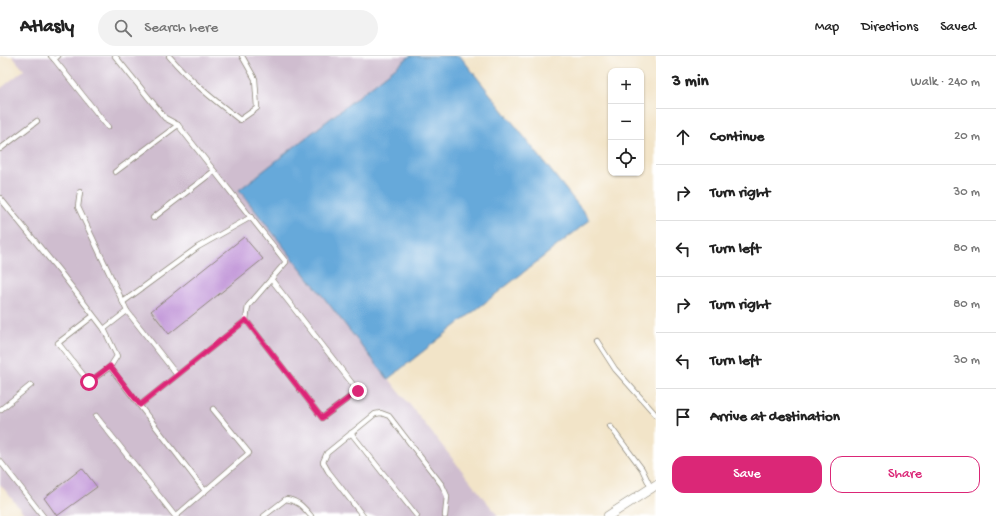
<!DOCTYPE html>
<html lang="en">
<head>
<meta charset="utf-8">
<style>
	body { margin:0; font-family:"Gochi Hand",sans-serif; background:#f2f2f2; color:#222 }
	.controls { position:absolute; right:12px; top:12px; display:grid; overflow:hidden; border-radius:8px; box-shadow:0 1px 3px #0004 }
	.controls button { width:36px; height:36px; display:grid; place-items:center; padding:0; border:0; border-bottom:1px solid #e0e0e0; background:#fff; color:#222; font:20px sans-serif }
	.stop { position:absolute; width:12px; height:12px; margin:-9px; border:3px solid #db2777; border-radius:50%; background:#fff }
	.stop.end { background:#db2777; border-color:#fff; box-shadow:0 1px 4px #0008 }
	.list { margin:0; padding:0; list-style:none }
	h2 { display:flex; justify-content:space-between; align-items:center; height:52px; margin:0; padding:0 16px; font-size:17px }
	h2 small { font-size:13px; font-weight:400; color:#767676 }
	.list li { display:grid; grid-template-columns:26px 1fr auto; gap:12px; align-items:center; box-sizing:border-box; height:56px; padding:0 16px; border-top:1px solid #e0e0e0 }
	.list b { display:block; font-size:15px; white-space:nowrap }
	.list em { font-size:13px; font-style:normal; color:#767676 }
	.actions { display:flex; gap:8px; padding:12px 16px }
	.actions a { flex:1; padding:9px 0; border:1px solid #db2777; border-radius:12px; text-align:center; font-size:14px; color:#db2777 }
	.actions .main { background:#db2777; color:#fff }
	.icon { flex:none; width:22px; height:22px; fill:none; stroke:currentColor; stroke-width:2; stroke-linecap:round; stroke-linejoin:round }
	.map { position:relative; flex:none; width:656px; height:460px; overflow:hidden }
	header { display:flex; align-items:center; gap:24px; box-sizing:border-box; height:56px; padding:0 20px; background:#fff; border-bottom:1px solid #e0e0e0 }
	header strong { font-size:19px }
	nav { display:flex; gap:22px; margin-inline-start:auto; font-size:14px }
	.search { width:280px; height:36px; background:#f2f2f2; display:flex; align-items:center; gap:10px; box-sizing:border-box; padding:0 14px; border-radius:22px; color:#767676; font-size:15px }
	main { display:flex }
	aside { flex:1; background:#fff }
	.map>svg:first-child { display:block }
	.industrial { fill:#cfbdcf }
	.water { fill:#66a9da; stroke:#486a82 }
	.building { fill:#c195d8 }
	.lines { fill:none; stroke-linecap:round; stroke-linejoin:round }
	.service-casing { stroke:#8e887a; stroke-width:6 }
	.minor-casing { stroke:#8e887a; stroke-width:10 }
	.service { stroke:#fff; stroke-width:4.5 }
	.minor { stroke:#fff; stroke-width:9 }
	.route { stroke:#db2777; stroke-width:5 }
</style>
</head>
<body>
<header>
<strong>Atlasly</strong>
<div class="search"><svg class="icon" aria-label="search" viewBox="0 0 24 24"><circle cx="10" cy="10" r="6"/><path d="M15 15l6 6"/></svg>Search here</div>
<nav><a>Map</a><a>Directions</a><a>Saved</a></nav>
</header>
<main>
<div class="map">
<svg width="656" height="460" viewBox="0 0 656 460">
	<rect width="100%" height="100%" fill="#fff"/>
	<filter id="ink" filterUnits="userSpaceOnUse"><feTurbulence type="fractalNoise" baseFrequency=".025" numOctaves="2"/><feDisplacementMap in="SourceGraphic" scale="8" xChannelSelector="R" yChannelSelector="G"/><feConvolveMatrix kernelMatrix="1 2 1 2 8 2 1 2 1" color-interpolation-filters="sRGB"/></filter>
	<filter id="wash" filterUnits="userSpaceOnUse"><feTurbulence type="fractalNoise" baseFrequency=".012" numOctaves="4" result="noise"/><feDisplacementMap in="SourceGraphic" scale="16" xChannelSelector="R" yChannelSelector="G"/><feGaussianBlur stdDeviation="0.9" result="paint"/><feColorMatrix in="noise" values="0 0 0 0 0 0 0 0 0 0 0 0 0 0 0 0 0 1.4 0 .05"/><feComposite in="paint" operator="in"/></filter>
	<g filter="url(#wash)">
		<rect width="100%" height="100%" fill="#f2e4c8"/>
		<!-- industrial -->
		<path class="industrial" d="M 12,0 L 410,0 L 239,134 L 498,460 L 26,460 L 0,428 L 0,33 L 24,14 Z"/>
		<!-- water -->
		<path class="water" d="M 410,0 L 460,0 L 590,164 L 388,323 L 239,134 Z"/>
		<g id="blocks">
			<!-- building -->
			<g class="building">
				<path d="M 244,181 L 263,203 L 169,278 L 151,255 Z"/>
				<path d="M 82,412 L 97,431 L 57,460 L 44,442 Z"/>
			</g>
		</g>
	</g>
	<g filter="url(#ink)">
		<use href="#blocks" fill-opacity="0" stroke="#8e887a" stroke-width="1"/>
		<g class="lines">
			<!-- service casing -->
			<g class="service-casing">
				<g id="service">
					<path d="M 51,0 L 54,3 L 58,0"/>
					<path d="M 115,0 L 165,62 L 178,69 L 286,206 L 248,250 L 246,264 L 140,349"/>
					<path d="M 169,0 C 190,25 214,44 240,64 L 257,52 L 255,23 L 242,0"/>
					<path d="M 54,3 L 108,71"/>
					<path d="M 0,93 L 37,65"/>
					<path d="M 115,116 L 178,69"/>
					<path d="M 80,136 L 78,151 L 127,255 L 104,273"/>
					<path d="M 0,142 L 61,217 L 104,273 L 117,300 L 110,311 L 89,326 L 58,287 L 93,260"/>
					<path d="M 153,162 L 214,115"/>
					<path d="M 123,246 L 198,191 L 251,161"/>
					<path d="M 127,255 L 177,319"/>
					<path d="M 246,264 L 322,362 L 358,335 L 271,223"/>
					<path d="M 597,285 L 615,313 L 656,359"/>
					<path d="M 110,311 L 205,435 L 249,397 L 213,353"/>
					<path d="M 0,354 L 31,329"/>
					<path d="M 96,360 L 175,460"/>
					<path d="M 610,370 L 642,413 L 651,432"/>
					<path d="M 351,377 L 417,460"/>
					<path d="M 0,405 L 43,460"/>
					<path d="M 176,460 L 205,435"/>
					<path d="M 264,460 L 286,443 C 299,445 303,451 311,460"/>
					<path d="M 363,460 L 328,415 L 323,406 L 327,397 L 375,358 L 381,357 L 389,360 L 442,429 L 447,440 L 445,460"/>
				</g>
			</g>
			<!-- minor casing -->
			<g class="minor-casing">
				<path id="minor" d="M 608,460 L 656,429"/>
			</g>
			<!-- service -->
			<use href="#service" class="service"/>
			<!-- minor -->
			<use href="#minor" class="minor"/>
		</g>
	</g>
	<g class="lines" filter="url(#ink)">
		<!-- route -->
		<path class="route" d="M 89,326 L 110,310 L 140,349 L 246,264 L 322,362 L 358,335"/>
	</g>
</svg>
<div class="controls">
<button>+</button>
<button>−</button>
<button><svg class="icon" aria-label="locate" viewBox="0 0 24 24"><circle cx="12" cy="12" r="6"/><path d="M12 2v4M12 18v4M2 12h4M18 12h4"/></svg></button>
</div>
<div class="stop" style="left:89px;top:326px"></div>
<div class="stop end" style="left:358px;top:335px"></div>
</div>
<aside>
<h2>3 min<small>Walk · 240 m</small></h2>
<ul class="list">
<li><svg class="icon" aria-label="ahead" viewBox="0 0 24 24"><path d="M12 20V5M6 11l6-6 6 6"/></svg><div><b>Continue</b></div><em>20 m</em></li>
<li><svg class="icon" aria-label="right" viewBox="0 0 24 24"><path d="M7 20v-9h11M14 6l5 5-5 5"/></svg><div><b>Turn right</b></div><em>30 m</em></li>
<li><svg class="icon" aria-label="left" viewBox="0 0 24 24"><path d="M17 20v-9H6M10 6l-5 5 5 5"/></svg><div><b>Turn left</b></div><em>80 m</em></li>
<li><svg class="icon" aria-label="right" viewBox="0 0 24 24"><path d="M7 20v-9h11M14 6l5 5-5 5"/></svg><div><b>Turn right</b></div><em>80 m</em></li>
<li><svg class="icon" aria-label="left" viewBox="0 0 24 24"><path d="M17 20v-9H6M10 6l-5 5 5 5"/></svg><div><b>Turn left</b></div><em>30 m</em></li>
<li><svg class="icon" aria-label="arrive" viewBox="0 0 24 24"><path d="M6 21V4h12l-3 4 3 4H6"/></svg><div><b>Arrive at destination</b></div></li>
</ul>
<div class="actions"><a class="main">Save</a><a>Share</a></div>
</aside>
</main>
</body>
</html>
